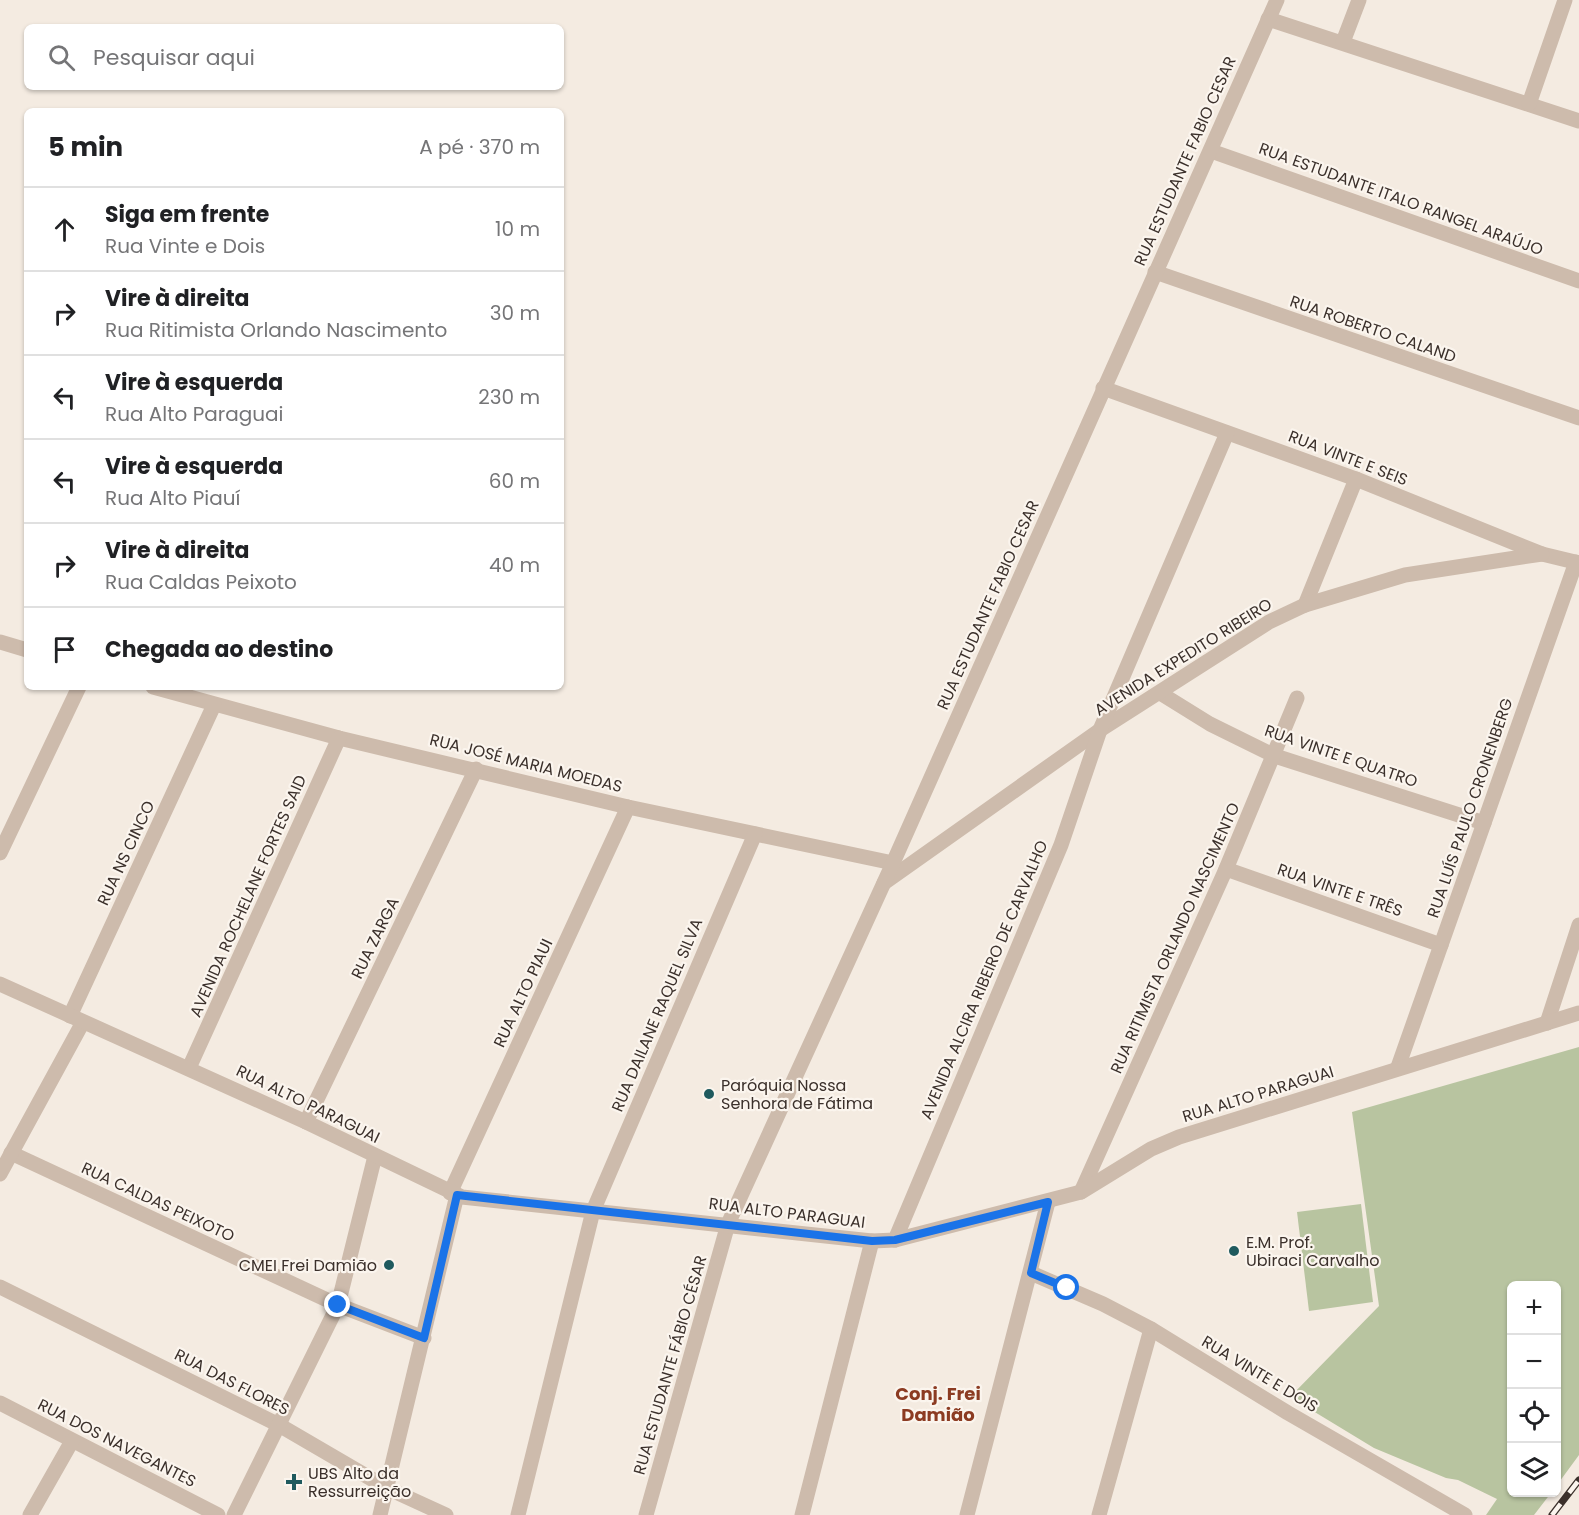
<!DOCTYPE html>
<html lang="pt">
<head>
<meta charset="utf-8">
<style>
	body { margin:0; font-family:Poppins,sans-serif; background:#f6f6f6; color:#202124 }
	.controls { position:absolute; right:18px; bottom:18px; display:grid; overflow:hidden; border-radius:9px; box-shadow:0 2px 4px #0004 }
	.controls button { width:54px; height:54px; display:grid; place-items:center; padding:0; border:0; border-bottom:2px solid #e0e0e0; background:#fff; color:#202124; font:30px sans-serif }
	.stop { position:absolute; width:18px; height:18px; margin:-14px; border:4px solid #1a73e8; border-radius:50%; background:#fff }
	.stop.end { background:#1a73e8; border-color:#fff; box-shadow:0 2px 6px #0008 }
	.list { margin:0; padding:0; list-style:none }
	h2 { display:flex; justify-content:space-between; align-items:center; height:78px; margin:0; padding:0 24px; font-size:26px }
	h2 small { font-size:20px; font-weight:400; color:#757577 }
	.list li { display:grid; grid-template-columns:39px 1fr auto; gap:18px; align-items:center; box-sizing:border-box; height:84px; padding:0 24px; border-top:2px solid #e0e0e0 }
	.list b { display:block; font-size:22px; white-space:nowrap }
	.list p { margin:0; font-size:20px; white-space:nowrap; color:#757577 }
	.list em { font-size:20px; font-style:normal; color:#757577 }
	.icon { flex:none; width:33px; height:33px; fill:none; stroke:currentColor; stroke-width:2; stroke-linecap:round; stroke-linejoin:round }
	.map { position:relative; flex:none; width:1579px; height:1515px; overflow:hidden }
	.search { position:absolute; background:#fff; box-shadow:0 2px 4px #0004; left:24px; top:24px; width:540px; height:66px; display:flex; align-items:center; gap:15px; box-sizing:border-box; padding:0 21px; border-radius:9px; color:#757577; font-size:22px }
	.panel { position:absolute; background:#fff; box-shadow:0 2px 4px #0004; left:24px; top:108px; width:540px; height:582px; border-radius:9px }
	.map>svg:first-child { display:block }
	.green { fill:#b8c4a0 }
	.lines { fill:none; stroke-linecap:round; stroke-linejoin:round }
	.minor { stroke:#cdbbac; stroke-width:15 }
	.tertiary { stroke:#cdbbac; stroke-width:15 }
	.rail-casing { stroke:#3b302b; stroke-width:7 }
	.rail { stroke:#fbf5ee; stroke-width:4.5; stroke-dasharray:14; stroke-linecap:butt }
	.route { stroke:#1a73e8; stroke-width:8 }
	.poi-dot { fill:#1f5a5e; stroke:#fbf5ee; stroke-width:2 }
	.labels { text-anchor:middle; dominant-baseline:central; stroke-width:4.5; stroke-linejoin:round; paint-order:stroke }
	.street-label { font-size:16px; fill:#3b302b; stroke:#fbf5ee }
	.poi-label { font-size:16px; fill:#3b302b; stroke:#fbf5ee; text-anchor:start }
	.neighbourhood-label { font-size:18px; font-weight:bold; fill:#8c3b22; stroke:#fbf5ee }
</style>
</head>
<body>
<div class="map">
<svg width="1579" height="1515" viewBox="0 0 1579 1515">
	<rect width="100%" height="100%" fill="#f4ebe1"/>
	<!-- green -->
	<g class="green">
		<path d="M 1579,1047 L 1579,1455 L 1557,1485 L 1556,1286 L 1512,1286 L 1512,1492 L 1551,1493 L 1534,1515 L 1486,1515 L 1497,1499 L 1458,1480 L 1446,1478 L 1374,1448 L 1290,1397 L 1379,1306 L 1352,1112 Z"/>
		<path d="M 1361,1204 L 1373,1302 L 1309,1311 L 1297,1212 Z"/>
	</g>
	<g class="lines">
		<!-- minor -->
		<g class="minor">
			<path d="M 1268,19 L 1579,121"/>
			<path d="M 1343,42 L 1359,0"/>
			<path d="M 1529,104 L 1565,0"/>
			<path d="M 1211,151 L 1579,281"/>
			<path d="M 1155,272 L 1579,418"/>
			<path d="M 1103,388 L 1356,479 L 1542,554 L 1579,563"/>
			<path d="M 1305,605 L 1356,479"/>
			<path d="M 0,642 L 27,650"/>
			<path d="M 153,687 L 339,738 L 628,807 L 893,863"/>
			<path d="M 1160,693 L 1210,724 L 1275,756 L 1484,823"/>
			<path d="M 0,853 L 79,687"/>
			<path d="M 1226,869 L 1441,945"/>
			<path d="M 884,883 L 1100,730 L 1269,622 L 1305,605 L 1405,575 L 1542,554"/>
			<path d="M 70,1016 L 214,705"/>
			<path d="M 1547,1023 L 1579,925"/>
			<path d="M 1398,1067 L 1576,562"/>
			<path d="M 189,1068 L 339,738"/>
			<path d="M 306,1122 L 476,769"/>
			<path d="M 11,1153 L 338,1305 L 424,1338"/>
			<path d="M 0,1174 L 83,1022"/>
			<path d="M 1081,1192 L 1226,869 L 1297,698"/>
			<path d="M 450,1193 L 628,807"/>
			<path d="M 895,1240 L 1061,845 L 1100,730 L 1227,433"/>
			<path d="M 1031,1273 L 1103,1304 L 1151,1329 L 1288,1413 L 1465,1515"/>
			<path d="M 0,1287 L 279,1425 L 387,1488 L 446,1515"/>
			<path d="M 0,1403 L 218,1515"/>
			<path d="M 30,1515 L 72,1441"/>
			<path d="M 234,1515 L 338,1305 L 375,1156"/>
			<path d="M 380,1515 L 457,1195"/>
			<path d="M 518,1515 L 593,1211 L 755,834"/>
			<path d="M 646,1515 L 728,1224 L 893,863 L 1277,0"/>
			<path d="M 967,1515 L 1048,1202"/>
			<path d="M 1099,1515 L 1151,1329"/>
		</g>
		<!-- tertiary -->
		<g class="tertiary">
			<path d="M 0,984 L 306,1122 L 462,1197 L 872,1241 L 895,1240 L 1081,1192 L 1151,1149 L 1179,1137 L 1579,1013"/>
			<path d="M 802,1515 L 872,1241"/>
		</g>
		<!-- rail casing -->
		<g class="rail-casing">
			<path id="rail" d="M 1552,1515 L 1579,1480"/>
		</g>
		<!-- rail -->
		<use href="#rail" class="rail"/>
	</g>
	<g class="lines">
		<!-- route -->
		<path class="route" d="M 338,1305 L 424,1338 L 457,1195 L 872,1241 L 895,1240 L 1048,1202 L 1031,1273 L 1067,1288"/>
	</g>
	<!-- markers -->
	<g class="poi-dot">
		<circle cx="709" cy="1094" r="6"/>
		<circle cx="1234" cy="1251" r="6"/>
		<circle cx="389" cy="1265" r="6"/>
		<path d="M291 1473h6v6h6v6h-6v6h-6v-6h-6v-6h6z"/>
	</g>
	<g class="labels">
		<!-- street labels -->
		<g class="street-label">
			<text transform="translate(1185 161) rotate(-66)">RUA ESTUDANTE FABIO CESAR</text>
			<text transform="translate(1401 199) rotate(20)">RUA ESTUDANTE ITALO RANGEL ARAÚJO</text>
			<text transform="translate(1373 329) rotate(19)">RUA ROBERTO CALAND</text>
			<text transform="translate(1348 458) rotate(21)">RUA VINTE E SEIS</text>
			<text transform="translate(988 605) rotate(-66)">RUA ESTUDANTE FABIO CESAR</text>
			<text transform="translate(1183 657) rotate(-32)">AVENIDA EXPEDITO RIBEIRO</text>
			<text transform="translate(1341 756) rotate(19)">RUA VINTE E QUATRO</text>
			<text transform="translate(526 763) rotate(14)">RUA JOSÉ MARIA MOEDAS</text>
			<text transform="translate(1470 808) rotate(-71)">RUA LUÍS PAULO CRONENBERG</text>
			<text transform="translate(126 853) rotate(-65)">RUA NS CINCO</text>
			<text transform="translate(1340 890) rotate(19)">RUA VINTE E TRÊS</text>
			<text transform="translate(248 896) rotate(-66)">AVENIDA ROCHELANE FORTES SAID</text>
			<text transform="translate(375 938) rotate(-64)">RUA ZARGA</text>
			<text transform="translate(1175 938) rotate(-66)">RUA RITIMISTA ORLANDO NASCIMENTO</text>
			<text transform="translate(984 980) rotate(-67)">AVENIDA ALCIRA RIBEIRO DE CARVALHO</text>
			<text transform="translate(523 993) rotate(-65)">RUA ALTO PIAUI</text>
			<text transform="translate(657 1015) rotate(-67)">RUA DAILANE RAQUEL SILVA</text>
			<text transform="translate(1258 1094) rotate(-17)">RUA ALTO PARAGUAI</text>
			<text transform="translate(308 1104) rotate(26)">RUA ALTO PARAGUAI</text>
			<text transform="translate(158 1202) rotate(25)">RUA CALDAS PEIXOTO</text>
			<text transform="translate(787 1213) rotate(7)">RUA ALTO PARAGUAI</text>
			<text transform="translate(670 1365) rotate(-74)">RUA ESTUDANTE FÁBIO CÉSAR</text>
			<text transform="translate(1260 1374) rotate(31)">RUA VINTE E DOIS</text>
			<text transform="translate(232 1382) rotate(27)">RUA DAS FLORES</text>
			<text transform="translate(117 1443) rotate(27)">RUA DOS NAVEGANTES</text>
		</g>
		<!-- poi labels -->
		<g class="poi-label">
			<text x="721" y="1085">Paróquia Nossa<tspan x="721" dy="18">Senhora de Fátima</tspan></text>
			<text x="1246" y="1242">E.M. Prof.<tspan x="1246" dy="18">Ubiraci Carvalho</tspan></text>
			<text x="377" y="1265" text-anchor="end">CMEI Frei Damião</text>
			<text x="308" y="1473">UBS Alto da<tspan x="308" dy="18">Ressurreição</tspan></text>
		</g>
		<!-- neighbourhood labels -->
		<g class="neighbourhood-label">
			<text x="938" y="1393">Conj. Frei<tspan x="938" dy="21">Damião</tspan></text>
		</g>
	</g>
</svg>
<div class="controls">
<button>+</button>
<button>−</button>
<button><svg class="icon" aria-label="locate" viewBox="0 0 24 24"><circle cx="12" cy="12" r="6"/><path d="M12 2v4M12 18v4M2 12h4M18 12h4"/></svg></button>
<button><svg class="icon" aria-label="layers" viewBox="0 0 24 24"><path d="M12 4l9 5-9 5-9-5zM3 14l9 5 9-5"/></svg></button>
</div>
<div class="stop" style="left:1067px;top:1288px"></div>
<div class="stop end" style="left:338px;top:1305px"></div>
<div class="search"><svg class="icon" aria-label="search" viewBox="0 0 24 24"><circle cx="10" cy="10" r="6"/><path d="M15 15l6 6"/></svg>Pesquisar aqui</div>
<section class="panel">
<h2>5 min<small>A pé · 370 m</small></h2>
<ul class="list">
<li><svg class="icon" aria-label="ahead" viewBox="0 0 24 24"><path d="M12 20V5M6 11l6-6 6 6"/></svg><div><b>Siga em frente</b><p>Rua Vinte e Dois</p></div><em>10 m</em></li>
<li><svg class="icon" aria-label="right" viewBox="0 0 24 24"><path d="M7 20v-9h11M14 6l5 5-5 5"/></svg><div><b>Vire à direita</b><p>Rua Ritimista Orlando Nascimento</p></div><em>30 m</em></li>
<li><svg class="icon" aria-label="left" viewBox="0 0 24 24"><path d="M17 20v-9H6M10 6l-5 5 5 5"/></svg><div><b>Vire à esquerda</b><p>Rua Alto Paraguai</p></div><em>230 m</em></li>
<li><svg class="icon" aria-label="left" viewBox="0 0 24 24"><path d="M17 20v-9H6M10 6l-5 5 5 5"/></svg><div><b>Vire à esquerda</b><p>Rua Alto Piauí</p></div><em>60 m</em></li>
<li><svg class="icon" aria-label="right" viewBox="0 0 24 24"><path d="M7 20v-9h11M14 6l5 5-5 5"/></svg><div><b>Vire à direita</b><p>Rua Caldas Peixoto</p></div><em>40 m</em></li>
<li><svg class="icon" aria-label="arrive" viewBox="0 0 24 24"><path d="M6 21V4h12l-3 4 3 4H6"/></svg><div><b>Chegada ao destino</b></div></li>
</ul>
</section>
</div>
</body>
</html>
